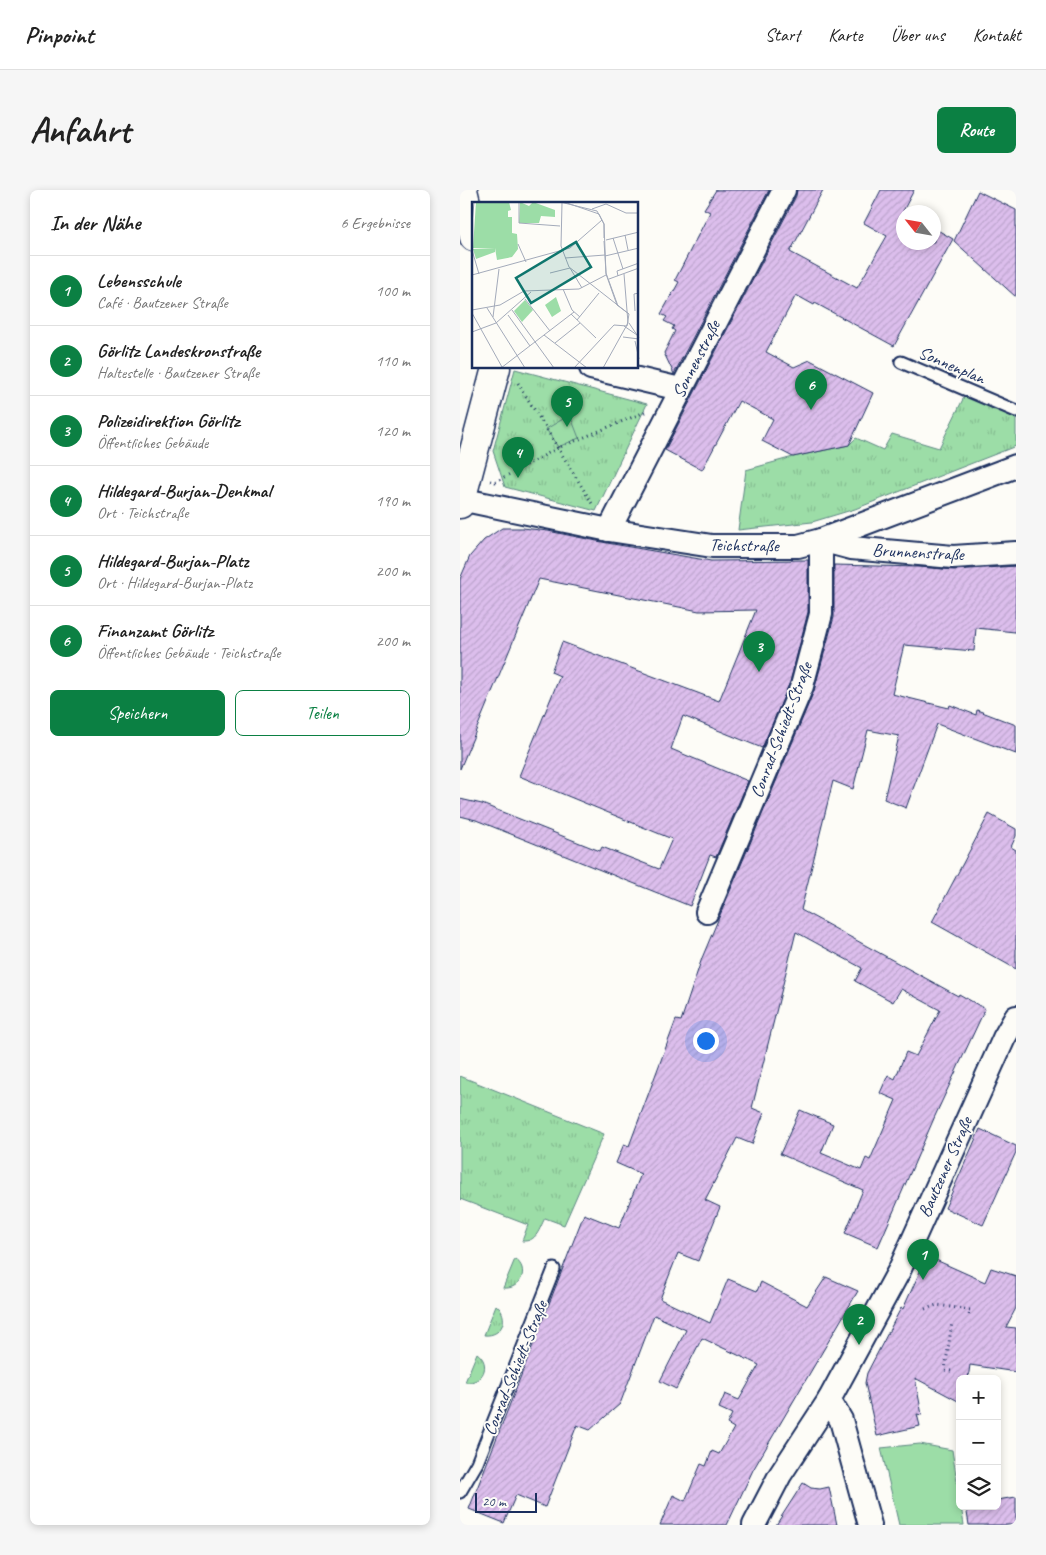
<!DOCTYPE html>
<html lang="de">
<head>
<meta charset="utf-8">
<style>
	body { margin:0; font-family:Caveat,sans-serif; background:#f6f6f6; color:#222 }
	.controls { position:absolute; right:15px; bottom:15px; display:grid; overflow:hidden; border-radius:8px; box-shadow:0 2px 8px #0003 }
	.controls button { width:45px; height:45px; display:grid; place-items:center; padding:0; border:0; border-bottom:1px solid #e0e0e0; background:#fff; color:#222; font:25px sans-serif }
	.compass { position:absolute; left:436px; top:15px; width:45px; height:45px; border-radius:50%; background:#fff; box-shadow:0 2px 8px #0003; rotate:301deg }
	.scale { position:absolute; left:15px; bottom:12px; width:62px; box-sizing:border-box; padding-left:5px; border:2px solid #1b2f5e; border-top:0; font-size:14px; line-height:18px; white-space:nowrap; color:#1b2f5e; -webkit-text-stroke:4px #fdfcf7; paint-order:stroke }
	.you { position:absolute; left:245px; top:850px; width:18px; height:18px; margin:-12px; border:4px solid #fff; border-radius:50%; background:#1a73e8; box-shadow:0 0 0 8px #1a73e833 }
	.badge { display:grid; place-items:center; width:32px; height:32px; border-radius:50%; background:#0b8043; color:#fff; font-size:16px; font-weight:700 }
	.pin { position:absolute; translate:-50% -41px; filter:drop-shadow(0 1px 2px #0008) }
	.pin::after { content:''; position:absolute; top:26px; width:18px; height:15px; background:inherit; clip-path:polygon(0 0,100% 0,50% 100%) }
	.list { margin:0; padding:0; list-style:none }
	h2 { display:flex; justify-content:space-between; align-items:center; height:65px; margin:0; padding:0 20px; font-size:21px }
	h2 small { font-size:16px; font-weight:400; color:#767676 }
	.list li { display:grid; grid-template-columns:32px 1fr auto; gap:15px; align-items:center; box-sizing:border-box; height:70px; padding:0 20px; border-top:1px solid #e0e0e0 }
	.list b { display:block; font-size:19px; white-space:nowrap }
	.list p { margin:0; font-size:16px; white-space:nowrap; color:#767676 }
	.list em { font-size:16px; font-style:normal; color:#767676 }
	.actions { display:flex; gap:10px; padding:15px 20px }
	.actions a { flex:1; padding:11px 0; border:1px solid #0b8043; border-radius:8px; text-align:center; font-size:18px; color:#0b8043 }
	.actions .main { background:#0b8043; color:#fff }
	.icon { flex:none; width:28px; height:28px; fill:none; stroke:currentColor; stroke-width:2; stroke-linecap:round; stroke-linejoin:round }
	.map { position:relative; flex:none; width:556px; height:1335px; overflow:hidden; border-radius:8px }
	header { display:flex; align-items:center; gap:30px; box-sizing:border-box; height:70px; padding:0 25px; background:#fff; border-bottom:1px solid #e0e0e0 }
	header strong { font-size:24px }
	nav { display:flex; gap:28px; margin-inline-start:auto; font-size:18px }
	.intro { display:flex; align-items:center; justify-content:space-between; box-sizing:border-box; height:120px; padding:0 30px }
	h1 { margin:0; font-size:35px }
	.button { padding:12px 22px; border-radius:8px; background:#0b8043; color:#fff; font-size:18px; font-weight:700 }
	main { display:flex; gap:30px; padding:0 30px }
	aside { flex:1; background:#fff; border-radius:8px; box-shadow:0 2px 8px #0003 }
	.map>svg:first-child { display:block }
	.grass { fill:url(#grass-tufts); stroke:#5c8682 }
	.park { fill:#9cdda7; stroke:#5c8682 }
	.building { fill:url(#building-hatch); stroke:#1b2f5e }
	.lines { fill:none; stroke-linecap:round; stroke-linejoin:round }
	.service-casing { stroke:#1b2f5e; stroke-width:15 }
	.minor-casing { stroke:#1b2f5e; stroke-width:26 }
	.tertiary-casing { stroke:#1b2f5e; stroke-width:31 }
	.path { stroke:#1b2f5e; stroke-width:3; stroke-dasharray:1 4; stroke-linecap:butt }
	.service { stroke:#fdfcf7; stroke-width:11 }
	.minor { stroke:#fdfcf7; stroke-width:22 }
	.tertiary { stroke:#fdfcf7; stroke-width:28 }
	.labels { text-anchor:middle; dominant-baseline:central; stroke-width:4; stroke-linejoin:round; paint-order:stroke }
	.street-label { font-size:18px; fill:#1b2f5e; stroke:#fdfcf7 }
	.inset-road { fill:none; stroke:#a3aaba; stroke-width:1 }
	.view { fill:#0f766e; fill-opacity:0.15; stroke:#0f766e; stroke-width:2.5 }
	.inset-edge { fill:none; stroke:#1b2f5e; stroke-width:2.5 }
</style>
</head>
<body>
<header>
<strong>Pinpoint</strong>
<nav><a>Start</a><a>Karte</a><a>Über uns</a><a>Kontakt</a></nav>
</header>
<div class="intro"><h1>Anfahrt</h1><a class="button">Route</a></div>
<main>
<aside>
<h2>In der Nähe<small>6 Ergebnisse</small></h2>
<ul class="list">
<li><span class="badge">1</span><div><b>Lebensschule</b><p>Café · Bautzener Straße</p></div><em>100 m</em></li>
<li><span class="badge">2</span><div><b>Görlitz Landeskronstraße</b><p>Haltestelle · Bautzener Straße</p></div><em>110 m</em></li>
<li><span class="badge">3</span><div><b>Polizeidirektion Görlitz</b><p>Öffentliches Gebäude</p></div><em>120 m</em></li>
<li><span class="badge">4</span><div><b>Hildegard-Burjan-Denkmal</b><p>Ort · Teichstraße</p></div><em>190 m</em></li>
<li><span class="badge">5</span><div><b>Hildegard-Burjan-Platz</b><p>Ort · Hildegard-Burjan-Platz</p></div><em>200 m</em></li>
<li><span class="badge">6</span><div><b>Finanzamt Görlitz</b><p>Öffentliches Gebäude · Teichstraße</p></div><em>200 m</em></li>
</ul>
<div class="actions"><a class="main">Speichern</a><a>Teilen</a></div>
</aside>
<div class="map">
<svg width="556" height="1335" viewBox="0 0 556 1335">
	<defs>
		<pattern id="grass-tufts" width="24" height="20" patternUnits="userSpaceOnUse" patternTransform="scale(1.25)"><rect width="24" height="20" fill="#9cdda7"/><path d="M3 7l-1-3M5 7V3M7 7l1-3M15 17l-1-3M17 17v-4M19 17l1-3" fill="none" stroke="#86be92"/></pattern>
		<pattern id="building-hatch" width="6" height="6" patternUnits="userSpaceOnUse" patternTransform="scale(1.25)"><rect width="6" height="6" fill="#dcbeec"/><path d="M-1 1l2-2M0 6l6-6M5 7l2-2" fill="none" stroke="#bca4cd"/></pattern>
	</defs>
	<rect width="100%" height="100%" fill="#fdfcf7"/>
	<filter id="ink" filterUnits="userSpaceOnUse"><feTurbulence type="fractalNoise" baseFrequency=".02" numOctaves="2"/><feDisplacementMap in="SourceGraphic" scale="10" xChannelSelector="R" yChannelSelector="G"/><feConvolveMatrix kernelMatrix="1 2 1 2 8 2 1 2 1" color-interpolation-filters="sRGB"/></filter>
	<g filter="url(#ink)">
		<!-- grass -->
		<g class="grass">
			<path d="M 55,179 L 187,214 L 136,321 L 45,297 L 33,261 Z"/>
			<path d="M 506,203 L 556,222 L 556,256 L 395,319 L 352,332 L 278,340 L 286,280 L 333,267 L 389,255 L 396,248 L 423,260 L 432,244 L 479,258 Z"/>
			<path d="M 0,886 L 144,944 L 104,1035 L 85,1028 C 79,1039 77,1052 62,1051 L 68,1035 L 0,1009 Z"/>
			<path d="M 55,1069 C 70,1079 61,1100 43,1098 Z"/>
			<path d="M 36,1115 C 50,1126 43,1147 24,1145 Z"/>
			<path d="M 17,1163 C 32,1174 23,1194 5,1192 Z"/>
		</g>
		<!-- park -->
		<g class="park">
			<path d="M 110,225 L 119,248 L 98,257 L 86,239 Z"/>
			<path d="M 460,1254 L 492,1260 L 504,1335 L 439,1335 L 421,1258 Z"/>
		</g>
		<!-- building -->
		<g class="building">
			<path d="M 256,0 L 309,0 L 214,184 L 204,163 L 215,141 L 212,139 L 214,136 L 204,131 L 207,127 L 201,124 L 219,92 L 215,90 L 250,22 L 244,19 Z"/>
			<path d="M 337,0 L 363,0 L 330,62 L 397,98 L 427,46 L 404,33 L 421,0 L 454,0 L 443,21 L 445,22 L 444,22 L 444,52 L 474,52 L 474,38 L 493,49 L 434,156 L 355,113 L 354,115 L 336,105 L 306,162 L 334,177 L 350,170 L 413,203 L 389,255 L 333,267 L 302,251 L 313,229 L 279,211 L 242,280 L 205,260 L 336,6 Z"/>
			<path d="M 518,1 L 556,20 L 556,107 L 494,51 Z"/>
			<path d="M 42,338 L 63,338 L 88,341 L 147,353 L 251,371 L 348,370 L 348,422 L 330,492 L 302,558 L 223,526 L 211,559 L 288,591 L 256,667 L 250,665 L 230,716 L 16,630 L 0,626 L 0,609 L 22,614 L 140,661 L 142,657 L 199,679 L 212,649 L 59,586 L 100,486 L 91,482 L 102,452 L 259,511 L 296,420 L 239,421 L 79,389 L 0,579 L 0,389 L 10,366 L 24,350 Z"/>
			<path d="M 374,375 L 459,377 L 494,380 L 556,376 L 555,442 L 516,438 L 514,461 L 444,455 L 432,504 L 489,518 L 490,515 L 516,525 L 517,520 L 556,535 L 556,564 L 477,534 L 446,618 L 424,609 L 439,546 L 408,540 L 393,599 L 373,591 L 341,720 L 498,806 L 499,804 L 525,819 L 475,926 L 418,1057 L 385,1043 L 403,1000 L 320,964 L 340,920 L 373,934 L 361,963 L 401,980 L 406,968 L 410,970 L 436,910 L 420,903 L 428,885 L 435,889 L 446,862 L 456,866 L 480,820 L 441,799 L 433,812 L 395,791 L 402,778 L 336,742 L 292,918 L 304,923 L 292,954 L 277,948 L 245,1010 L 260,1017 L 238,1071 L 218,1063 L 200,1109 L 250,1133 L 268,1089 L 297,1101 L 301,1092 L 347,1116 L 366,1087 L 398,1101 L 293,1280 L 267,1335 L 200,1335 L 213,1305 L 225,1311 L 241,1274 L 246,1276 L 252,1261 L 259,1264 L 274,1238 L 267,1234 L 272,1224 L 259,1218 L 265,1204 L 279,1210 L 299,1175 L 242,1148 L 216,1199 L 200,1191 L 226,1140 L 194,1125 L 160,1214 L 130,1240 L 117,1235 L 85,1317 L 56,1305 L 44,1333 L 9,1319 L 124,1024 L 159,1038 L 181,984 L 156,973 L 164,954 L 169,956 L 216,830 L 221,831 L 242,768 L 354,501 L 374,427 Z"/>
			<path d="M 529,624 L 556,639 L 556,646 L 551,657 L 556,660 L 556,779 L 472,732 Z"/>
			<path d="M 520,939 L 556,956 L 556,962 L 523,1035 L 485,1018 Z"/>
			<path d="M 467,1066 L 525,1092 L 531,1078 L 556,1086 L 556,1118 L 546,1137 L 556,1138 L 556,1182 L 510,1175 L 508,1189 L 500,1189 L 500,1212 L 455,1188 L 462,1225 L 457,1224 L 460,1236 L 417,1246 L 405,1193 L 407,1183 L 441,1118 L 443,1119 Z"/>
			<path d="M 343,1293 L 351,1298 L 360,1299 L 369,1297 L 377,1335 L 316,1335 Z"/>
			<path d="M 556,1307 L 556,1335 L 509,1335 L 506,1316 L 537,1316 L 537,1310 Z"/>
		</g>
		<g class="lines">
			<!-- service casing -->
			<g class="service-casing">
				<g id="service">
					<path d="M 441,172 L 556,221"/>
					<path d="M 0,1302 L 17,1273 L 94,1079"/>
				</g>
			</g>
			<!-- minor casing -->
			<g class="minor-casing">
				<g id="minor">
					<path d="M 131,178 L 220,199"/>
					<path d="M 0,309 L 149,340 L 252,356 L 338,356 L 361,350 L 556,276"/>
					<path d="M 149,340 L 324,0"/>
					<path d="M 247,722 L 342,496 L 361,424 L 361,350 L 391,358 L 493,367 L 556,363"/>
					<path d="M 369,1210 L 381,1230 L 410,1335"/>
					<path d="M 294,1335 L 320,1285 L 369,1210 L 439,1081 L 544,848 L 556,827"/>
				</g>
			</g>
			<!-- tertiary casing -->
			<g class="tertiary-casing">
				<g id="tertiary">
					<path d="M 3,0 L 14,47"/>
					<path d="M 0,314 L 36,178"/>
				</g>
			</g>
			<!-- path -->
			<g class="path">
				<path d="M 58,193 L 133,315"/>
				<path d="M 30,291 L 35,292 L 98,258 L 185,222"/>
				<path d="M 465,1119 L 477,1115 L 510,1120 L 509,1126"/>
				<path d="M 491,1181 L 485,1180 L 492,1132"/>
			</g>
			<!-- service -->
			<use href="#service" class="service"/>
			<!-- minor -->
			<use href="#minor" class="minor"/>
			<!-- tertiary -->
			<use href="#tertiary" class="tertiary"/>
		</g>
	</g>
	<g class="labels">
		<!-- street labels -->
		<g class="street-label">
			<text transform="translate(236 169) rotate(-63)">Sonnenstraße</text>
			<text transform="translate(492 175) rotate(23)">Sonnenplan</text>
			<text transform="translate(284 355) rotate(1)">Teichstraße</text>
			<text transform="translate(458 362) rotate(3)">Brunnenstraße</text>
			<text transform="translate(321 540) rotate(-69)">Conrad-Schiedt-Straße</text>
			<text transform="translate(485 977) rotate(-66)">Bautzener Straße</text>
			<text transform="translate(55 1178) rotate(-68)">Conrad-Schiedt-Straße</text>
		</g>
	</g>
	<!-- overview -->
	<g transform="translate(12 12)">
		<rect width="166" height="166" fill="#fdfcf7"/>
		<path d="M 53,98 L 61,108 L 50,120 L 42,109 Z" fill="#9cdda7"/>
		<path d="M 23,46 L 23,50 L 4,57 L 1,47 Z" fill="#9cdda7"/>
		<path d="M 48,0 L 57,4 L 61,0 L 83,8 L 83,15 L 69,14 L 67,21 L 47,21 ZM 84,95 L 89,109 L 80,115 L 73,103 Z" fill="#9cdda7"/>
		<path d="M 4,0 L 37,0 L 39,8 L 36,9 L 36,15 L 40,15 L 40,31 L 45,32 L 46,47 L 40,55 L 25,58 L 23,46 L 1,46 Z" fill="#9cdda7"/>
		<path class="inset-road" d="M 47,0 L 47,21 L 88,24M 88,0 L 125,9 L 132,22 L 132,36M 92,0 L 127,12 L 132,22 L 134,72 L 145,103 L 157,112 L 155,124 L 142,123 L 102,166M 90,1 L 89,44 L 97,65 L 157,112M 120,7 L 134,2 L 154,11 L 167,11M 0,22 L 2,0M 153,33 L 156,48M 141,36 L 151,67M 134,38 L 167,30M 132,39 L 134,71 L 146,104M 46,42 L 54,60M 0,48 L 7,72M 133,54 L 167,46M 93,56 L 133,53M 78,71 L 98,66 L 110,86M 0,73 L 98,46 L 130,18M 146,74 L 145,69 L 167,61M 137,77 L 167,66M 91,87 L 100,108 L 108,115M 53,97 L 78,129M 15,106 L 53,166M 0,108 L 28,103 L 52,89 L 107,87 L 134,73M 40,108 L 82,166M 163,109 L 162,92 L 167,91M 0,111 L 30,165M 99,112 L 124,136M 36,113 L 58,144M 21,115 L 27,67M 105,118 L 127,91M 157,121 L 167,136M 152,124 L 165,133M 0,130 L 24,121 L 59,90M 72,133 L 115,166M 151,135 L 167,137M 163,139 L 167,157M 83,141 L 108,121M 29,166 L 102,110M 131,166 L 156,121 L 152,72"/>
		<path class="view" d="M 104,40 L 119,65 L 59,101 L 44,76 Z"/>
		<rect width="166" height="166" class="inset-edge"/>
	</g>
</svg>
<div class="controls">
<button>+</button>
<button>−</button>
<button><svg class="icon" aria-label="layers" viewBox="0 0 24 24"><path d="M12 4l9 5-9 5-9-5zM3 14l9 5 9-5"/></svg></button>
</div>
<svg class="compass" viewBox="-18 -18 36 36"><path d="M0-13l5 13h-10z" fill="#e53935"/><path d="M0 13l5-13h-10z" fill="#767676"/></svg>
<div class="scale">20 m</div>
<div class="you"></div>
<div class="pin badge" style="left:463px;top:1090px">1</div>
<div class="pin badge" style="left:399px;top:1155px">2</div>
<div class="pin badge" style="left:299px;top:482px">3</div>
<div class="pin badge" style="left:58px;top:288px">4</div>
<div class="pin badge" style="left:107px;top:237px">5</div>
<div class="pin badge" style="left:351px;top:220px">6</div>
</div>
</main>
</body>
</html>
